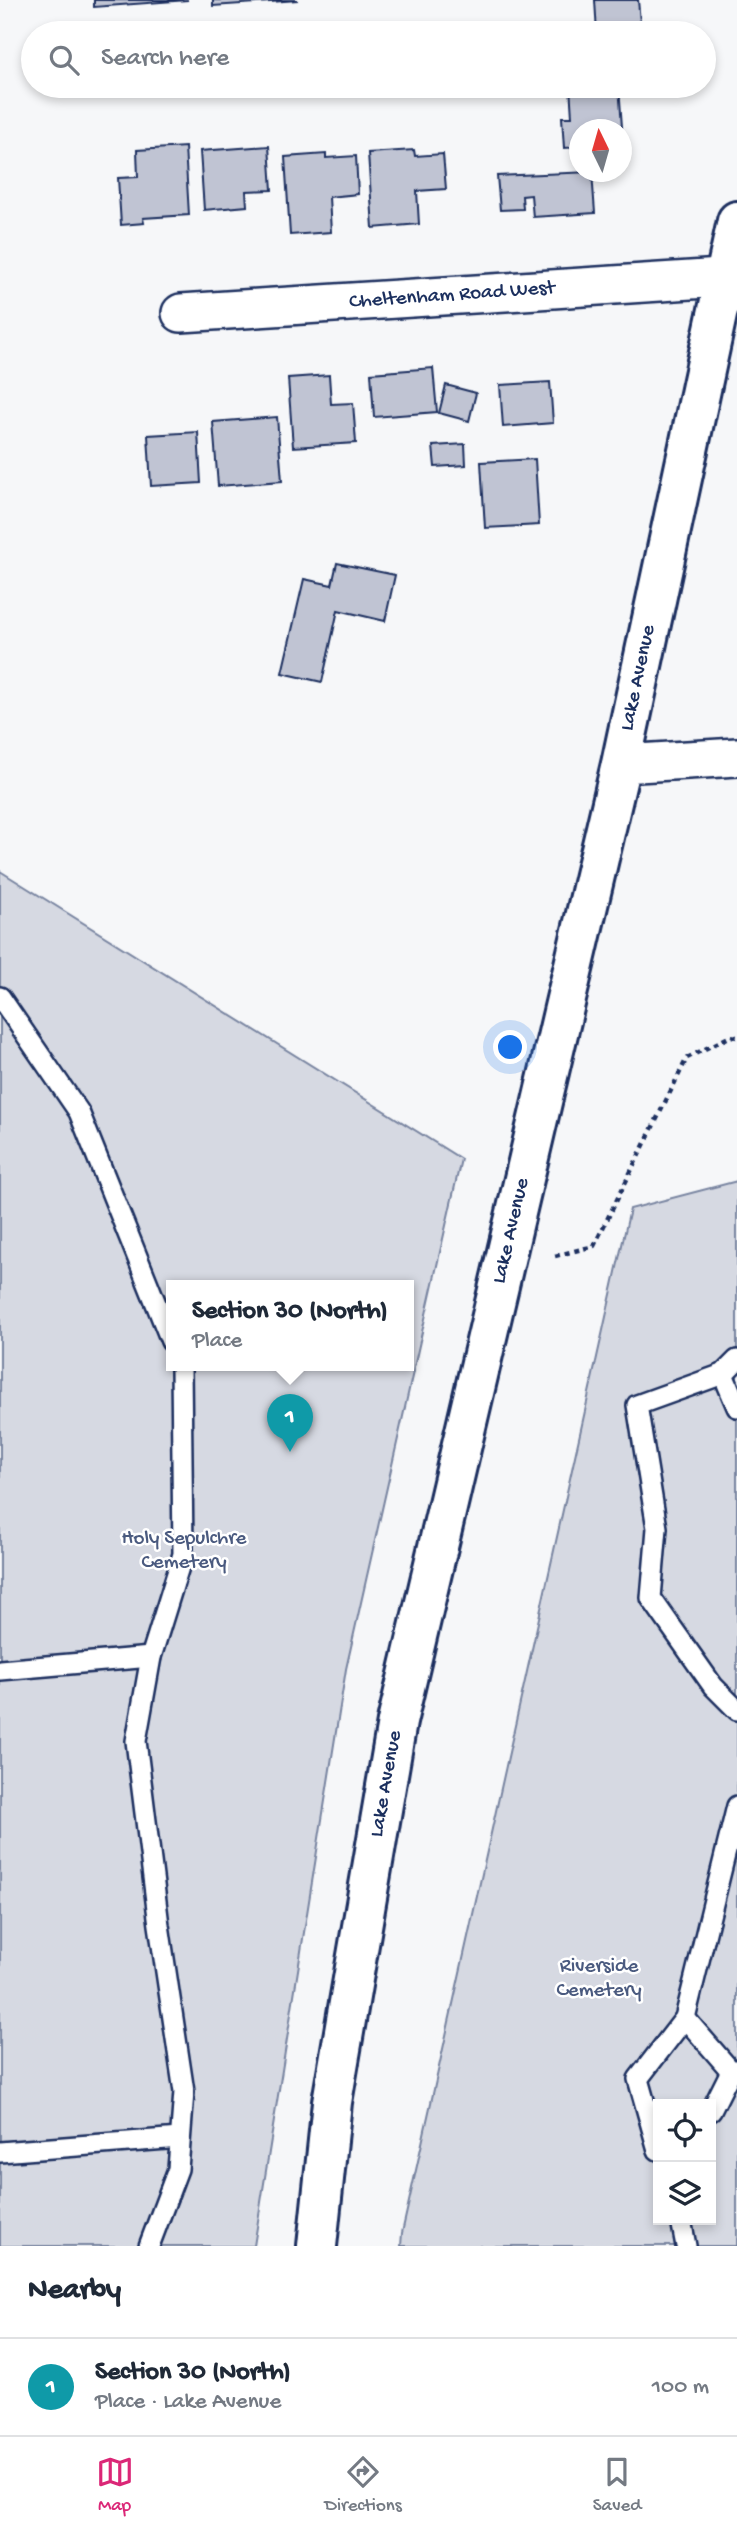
<!DOCTYPE html>
<html lang="en">
<head>
<meta charset="utf-8">
<style>
	body { margin:0; font-family:"Gochi Hand",sans-serif; background:#f2f2f3; color:#1f2937 }
	.controls { position:absolute; right:21px; bottom:21px; display:grid; overflow:hidden; border-radius:0px; box-shadow:0 4px 10px #0003 }
	.controls button { width:63px; height:63px; display:grid; place-items:center; padding:0; border:0; border-bottom:2px solid #e0e1e3; background:#fff; color:#1f2937; font:35px sans-serif }
	.compass { position:absolute; left:569px; top:119px; width:63px; height:63px; border-radius:50%; background:#fff; box-shadow:0 4px 10px #0003; rotate:355deg }
	.you { position:absolute; left:511px; top:1048px; width:24px; height:24px; margin:-18px; border:5px solid #fff; border-radius:50%; background:#1a73e8; box-shadow:0 0 0 10px #1a73e833 }
	.badge { display:grid; place-items:center; width:46px; height:46px; border-radius:50%; background:#db2777; color:#fff; font-size:23px; font-weight:700 }
	.pin { position:absolute; translate:-50% -58px; filter:drop-shadow(0 2px 4px #0008) }
	.pin::after { content:''; position:absolute; top:37px; width:24px; height:21px; background:inherit; clip-path:polygon(0 0,100% 0,50% 100%) }
	.popup { position:absolute; left:166px; top:1280px; width:248px; height:91px; box-sizing:border-box; display:grid; place-content:center; border-radius:0px; background:#fff; filter:drop-shadow(0 2px 5px #0005); font-size:23px; white-space:nowrap; color:#747a83 }
	.popup b { font-size:26px; color:#1f2937 }
	.popup::after { content:''; position:absolute; left:50%; top:100%; margin-left:-14px; border:14px solid transparent; border-top-color:#fff }
	.list { margin:0; padding:0; list-style:none }
	h2 { display:flex; justify-content:space-between; align-items:center; height:91px; margin:0; padding:0 28px; font-size:30px }
	h2 small { font-size:23px; font-weight:400; color:#747a83 }
	.list li { display:grid; grid-template-columns:46px 1fr auto; gap:21px; align-items:center; box-sizing:border-box; height:98px; padding:0 28px; border-top:2px solid #e0e1e3 }
	.list b { display:block; font-size:26px; white-space:nowrap }
	.list p { margin:0; font-size:23px; white-space:nowrap; color:#747a83 }
	.list em { font-size:23px; font-style:normal; color:#747a83 }
	.icon { flex:none; width:38px; height:38px; fill:none; stroke:currentColor; stroke-width:2; stroke-linecap:round; stroke-linejoin:round }
	.map { position:relative; flex:none; width:737px; height:2246px; overflow:hidden }
	.search { position:absolute; background:#fff; box-shadow:0 4px 10px #0003; left:21px; right:21px; top:21px; height:77px; display:flex; align-items:center; gap:18px; box-sizing:border-box; padding:0 24px; border-radius:38px; color:#747a83; font-size:26px }
	.sheet { height:189px; background:#fff }
	nav { display:flex; justify-content:space-around; align-items:center; box-sizing:border-box; height:98px; border-top:2px solid #e0e1e3; background:#fff; font-size:19px; color:#747a83 }
	nav a { display:grid; justify-items:center; gap:4px }
	nav .on { color:#db2777 }
	.map>svg:first-child { display:block }
	.green { fill:#d6d9e2; stroke:#7884a0; stroke-width:2; fill-rule:evenodd }
	.building { fill:#c0c4d3; stroke:#1b2f5e; stroke-width:2 }
	.lines { fill:none; stroke-linecap:round; stroke-linejoin:round }
	.service-casing { stroke:#1b2f5e; stroke-width:24 }
	.minor-casing { stroke:#1b2f5e; stroke-width:42 }
	.primary-casing { stroke:#1b2f5e; stroke-width:44 }
	.path { stroke:#1b2f5e; stroke-width:4.5; stroke-dasharray:5 5; stroke-linecap:butt }
	.service { stroke:#fff; stroke-width:19 }
	.minor { stroke:#fff; stroke-width:37 }
	.primary { stroke:#fff; stroke-width:38 }
	.labels { text-anchor:middle; dominant-baseline:central; stroke-width:5; stroke-linejoin:round; paint-order:stroke }
	.street-label { font-size:21px; fill:#1b2f5e; stroke:#fff }
	.park-label { font-size:21px; fill:#4a5a7f; stroke:#fff }
</style>
</head>
<body>
<div class="map">
<svg width="737" height="2246" viewBox="0 0 737 2246">
	<rect width="100%" height="100%" fill="#f6f7f9"/>
	<filter id="ink" filterUnits="userSpaceOnUse"><feTurbulence type="fractalNoise" baseFrequency=".0143" numOctaves="2"/><feDisplacementMap in="SourceGraphic" scale="14" xChannelSelector="R" yChannelSelector="G"/><feConvolveMatrix kernelMatrix="1 2 1 2 8 2 1 2 1" color-interpolation-filters="sRGB"/></filter>
	<g filter="url(#ink)">
		<!-- green -->
		<g class="green">
			<path d="M 0,871 L 461,1159 L 346,1669 L 254,2246 L 0,2246 ZM 171,1286 L 409,1286 L 409,1366 L 171,1366 Z"/>
			<path d="M 737,1181 L 737,2246 L 401,2246 L 402,2233 L 630,1209 ZM 658,2104 L 711,2104 L 711,2220 L 658,2220 Z"/>
		</g>
		<!-- building -->
		<g class="building">
			<path d="M 94,0 L 188,0 L 94,7 Z"/>
			<path d="M 213,0 L 298,0 L 213,6 Z"/>
			<path d="M 595,0 L 638,0 L 641,33 L 597,33 Z"/>
			<path d="M 570,86 L 619,86 L 622,127 L 580,130 L 580,147 L 564,148 L 562,117 L 572,117 Z"/>
			<path d="M 269,146 L 272,190 L 246,191 L 247,206 L 204,210 L 200,151 Z"/>
			<path d="M 185,147 L 189,215 L 143,218 L 144,223 L 121,225 L 118,178 L 138,177 L 137,150 Z"/>
			<path d="M 414,150 L 415,156 L 443,154 L 446,189 L 417,191 L 419,224 L 373,228 L 368,153 Z"/>
			<path d="M 326,154 L 326,158 L 356,156 L 358,194 L 329,197 L 331,232 L 290,235 L 285,157 Z"/>
			<path d="M 592,172 L 595,213 L 533,217 L 531,195 L 522,196 L 523,209 L 500,210 L 497,176 Z"/>
			<path d="M 433,368 L 437,412 L 374,417 L 371,373 Z"/>
			<path d="M 329,375 L 331,404 L 353,403 L 356,443 L 293,447 L 288,378 Z"/>
			<path d="M 550,382 L 553,423 L 503,427 L 500,385 Z"/>
			<path d="M 446,385 L 476,393 L 469,421 L 439,413 Z"/>
			<path d="M 277,417 L 282,481 L 218,486 L 213,422 Z"/>
			<path d="M 198,432 L 201,483 L 151,486 L 148,435 Z"/>
			<path d="M 465,444 L 466,465 L 435,467 L 433,446 Z"/>
			<path d="M 535,459 L 539,525 L 485,528 L 481,462 Z"/>
			<path d="M 337,563 L 395,575 L 385,621 L 338,610 L 322,682 L 282,673 L 304,579 L 332,585 Z"/>
		</g>
		<g class="lines">
			<!-- service casing -->
			<g class="service-casing">
				<g id="service">
					<path d="M 0,997 L 79,1112 L 171,1341"/>
					<path d="M 737,1360 L 723,1374 L 637,1405 L 657,1528 L 651,1598 L 713,1686 L 737,1710"/>
					<path d="M 723,1374 L 737,1407"/>
					<path d="M 0,1670 L 151,1657"/>
					<path d="M 685,2018 L 731,2071 L 737,2070"/>
					<path d="M 711,2111 L 731,2071"/>
					<path d="M 658,2150 L 638,2079 L 685,2018 L 737,1806"/>
					<path d="M 0,2152 L 180,2138"/>
					<path d="M 681,2220 L 686,2246"/>
					<path d="M 149,2246 L 178,2169 L 184,2092 L 159,1925 L 136,1741 L 151,1657 L 183,1554 L 181,1366"/>
				</g>
			</g>
			<!-- minor casing -->
			<g class="minor-casing">
				<g id="minor">
					<path d="M 181,313 L 737,277"/>
					<path d="M 621,764 L 737,757"/>
				</g>
			</g>
			<!-- primary casing -->
			<g class="primary-casing">
				<path id="primary" d="M 317,2246 L 332,2102 L 397,1722 L 621,764 L 737,221"/>
			</g>
			<!-- path -->
			<path class="path" d="M 555,1256 L 594,1246 L 687,1058 L 731,1036 L 737,1037"/>
			<!-- service -->
			<use href="#service" class="service"/>
			<!-- minor -->
			<use href="#minor" class="minor"/>
			<!-- primary -->
			<use href="#primary" class="primary"/>
		</g>
	</g>
	<g class="labels">
		<!-- street labels -->
		<g class="street-label">
			<text transform="translate(452 296) rotate(-4)">Cheltenham Road West</text>
			<text transform="translate(639 678) rotate(-78)">Lake Avenue</text>
			<text transform="translate(512 1231) rotate(-77)">Lake Avenue</text>
			<text transform="translate(387 1784) rotate(-80)">Lake Avenue</text>
		</g>
		<!-- park labels -->
		<g class="park-label">
			<text x="184" y="1539">Holy Sepulchre<tspan x="184" dy="24">Cemetery</tspan></text>
			<text x="599" y="1967">Riverside<tspan x="599" dy="24">Cemetery</tspan></text>
		</g>
	</g>
</svg>
<div class="controls">
<button><svg class="icon" aria-label="locate" viewBox="0 0 24 24"><circle cx="12" cy="12" r="6"/><path d="M12 2v4M12 18v4M2 12h4M18 12h4"/></svg></button>
<button><svg class="icon" aria-label="layers" viewBox="0 0 24 24"><path d="M12 4l9 5-9 5-9-5zM3 14l9 5 9-5"/></svg></button>
</div>
<svg class="compass" viewBox="-18 -18 36 36"><path d="M0-13l5 13h-10z" fill="#e53935"/><path d="M0 13l5-13h-10z" fill="#747a83"/></svg>
<div class="you"></div>
<div class="pin badge" style="left:290px;top:1452px;background:#0f9aa8">1</div>
<div class="popup"><b>Section 30 (North)</b>Place</div>
<div class="search"><svg class="icon" aria-label="search" viewBox="0 0 24 24"><circle cx="10" cy="10" r="6"/><path d="M15 15l6 6"/></svg>Search here</div>
</div>
<section class="sheet">
<h2>Nearby<small></small></h2>
<ul class="list">
<li><span class="badge" style="background:#0f9aa8">1</span><div><b>Section 30 (North)</b><p>Place · Lake Avenue</p></div><em>100 m</em></li>
</ul>
</section>
<nav>
<a class="on"><svg class="icon" aria-label="map" viewBox="0 0 24 24"><path d="M3 6l6-2 6 2 6-2v14l-6 2-6-2-6 2zM9 4v14M15 6v14"/></svg>Map</a>
<a><svg class="icon" aria-label="directions" viewBox="0 0 24 24"><path d="M12 3l9 9-9 9-9-9zM9 14v-3h6M13 9l2 2-2 2"/></svg>Directions</a>
<a><svg class="icon" aria-label="saved" viewBox="0 0 24 24"><path d="M7 4h10v16l-5-4-5 4z"/></svg>Saved</a>
</nav>
</body>
</html>
